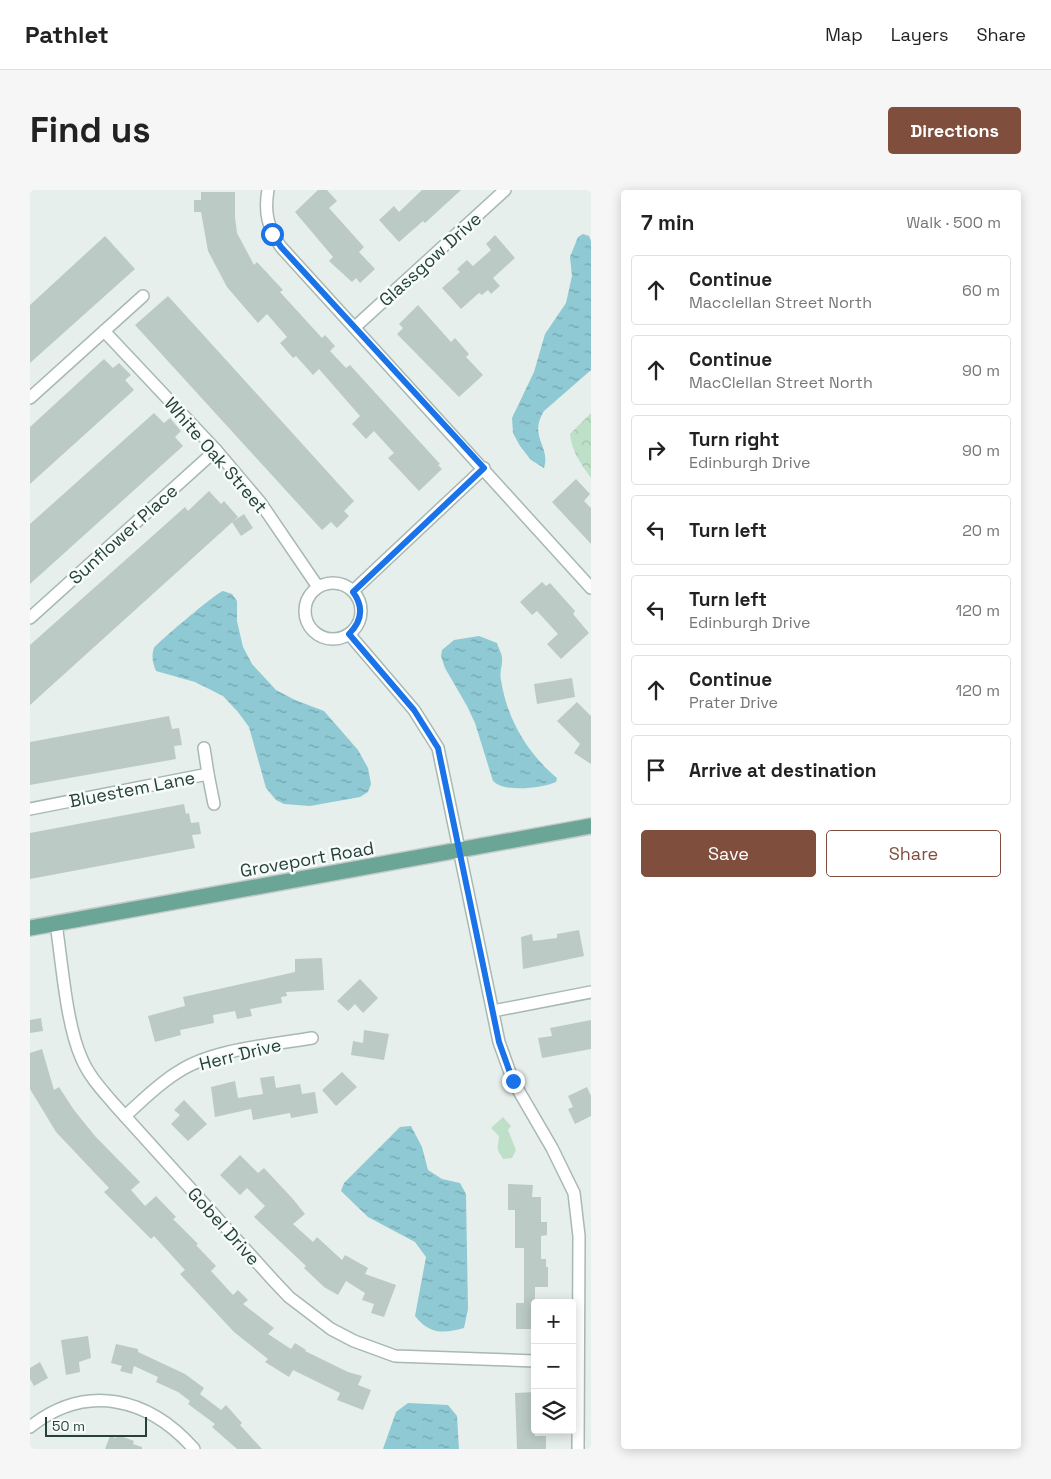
<!DOCTYPE html>
<html lang="en">
<head>
<meta charset="utf-8">
<style>
	body { margin:0; font-family:"Space Grotesk",sans-serif; background:#f6f6f6; color:#222 }
	.controls { position:absolute; right:15px; bottom:15px; display:grid; overflow:hidden; border-radius:5px; box-shadow:0 2px 12px #0003 }
	.controls button { width:45px; height:45px; display:grid; place-items:center; padding:0; border:0; border-bottom:1px solid #e0e0e0; background:#fff; color:#222; font:25px sans-serif }
	.scale { position:absolute; left:15px; bottom:12px; width:102px; box-sizing:border-box; padding-left:5px; border:2px solid #24423a; border-top:0; font-size:14px; line-height:18px; white-space:nowrap; color:#24423a; -webkit-text-stroke:4px #f7fbf9; paint-order:stroke }
	.stop { position:absolute; width:15px; height:15px; margin:-11px; border:4px solid #1a73e8; border-radius:50%; background:#fff }
	.stop.end { background:#1a73e8; border-color:#fff; box-shadow:0 1px 5px #0008 }
	.list { margin:0; padding:0; list-style:none }
	h2 { display:flex; justify-content:space-between; align-items:center; height:65px; margin:0; padding:0 20px; font-size:21px }
	h2 small { font-size:16px; font-weight:400; color:#767676 }
	.list li { display:grid; grid-template-columns:32px 1fr auto; gap:15px; align-items:center; box-sizing:border-box; height:70px; margin:0 10px 10px; padding:0 10px; border:1px solid #e0e0e0; border-radius:5px }
	.list b { display:block; font-size:19px; white-space:nowrap }
	.list p { margin:0; font-size:16px; white-space:nowrap; color:#767676 }
	.list em { font-size:16px; font-style:normal; color:#767676 }
	.actions { display:flex; gap:10px; padding:15px 20px }
	.actions a { flex:1; padding:11px 0; border:1px solid #804e3d; border-radius:5px; text-align:center; font-size:18px; color:#804e3d }
	.actions .main { background:#804e3d; color:#fff }
	.icon { flex:none; width:28px; height:28px; fill:none; stroke:currentColor; stroke-width:2; stroke-linecap:round; stroke-linejoin:round }
	.map { position:relative; flex:none; width:561px; height:1259px; overflow:hidden; border-radius:5px }
	header { display:flex; align-items:center; gap:30px; box-sizing:border-box; height:70px; padding:0 25px; background:#fff; border-bottom:1px solid #e0e0e0 }
	header strong { font-size:24px }
	nav { display:flex; gap:28px; margin-inline-start:auto; font-size:18px }
	.intro { display:flex; align-items:center; justify-content:space-between; box-sizing:border-box; height:120px; padding:0 30px }
	h1 { margin:0; font-size:35px }
	.button { padding:12px 22px; border-radius:5px; background:#804e3d; color:#fff; font-size:18px; font-weight:700 }
	main { display:flex; gap:30px; padding:0 30px }
	aside { flex:1; background:#fff; border-radius:5px; box-shadow:0 2px 12px #0003 }
	.map>svg:first-child { display:block }
	.green { fill:#bfe0c8 }
	.forest { fill:url(#forest-crowns) }
	.water { fill:url(#water-ripples) }
	.building { fill:#bbcac4 }
	.lines { fill:none; stroke-linecap:round; stroke-linejoin:round }
	.minor-casing { stroke:#a8b8b2; stroke-width:14 }
	.primary-casing { stroke:#c2cac8; stroke-width:18 }
	.minor { stroke:#fff; stroke-width:11 }
	.primary { stroke:#6aa596; stroke-width:15 }
	.route { stroke:#1a73e8; stroke-width:6 }
	.labels { text-anchor:middle; dominant-baseline:central; stroke-width:5; stroke-linejoin:round; paint-order:stroke }
	.street-label { font-size:18px; fill:#24423a; stroke:#f7fbf9 }
</style>
</head>
<body>
<header>
<strong>Pathlet</strong>
<nav><a>Map</a><a>Layers</a><a>Share</a></nav>
</header>
<div class="intro"><h1>Find us</h1><a class="button">Directions</a></div>
<main>
<div class="map">
<svg width="561" height="1259" viewBox="0 0 561 1259">
	<defs>
		<pattern id="forest-crowns" width="20" height="18" patternUnits="userSpaceOnUse" patternTransform="scale(1.25)"><rect width="20" height="18" fill="#bfe0c8"/><path d="M2 6a3 3 0 1 1 6 0M12 15a3 3 0 1 1 6 0" fill="none" stroke="#a4c1ad"/></pattern>
		<pattern id="water-ripples" width="26" height="14" patternUnits="userSpaceOnUse" patternTransform="scale(1.25)"><rect width="26" height="14" fill="#8ec9d4"/><path d="M2 4q2-2 4 0t4 0M15 11q2-2 4 0t4 0" fill="none" stroke="#74a5ad"/></pattern>
	</defs>
	<rect width="100%" height="100%" fill="#e6efeb"/>
	<!-- green -->
	<path class="green" d="M 473,927 L 481,936 L 478,940 L 486,960 L 482,968 L 473,969 C 465,956 468,961 469,946 L 461,938 Z"/>
	<!-- forest -->
	<path class="forest" d="M 561,223 L 561,288 C 551,274 542,262 540,244 Z"/>
	<!-- water -->
	<g class="water">
		<path d="M 553,44 L 559,46 L 561,51 L 561,180 L 514,221 C 498,247 521,256 514,278 L 501,270 L 490,256 L 483,243 L 482,228 L 504,182 L 515,144 L 536,113 L 542,86 L 540,67 L 548,47 Z"/>
		<path d="M 193,401 L 202,404 L 207,411 L 207,431 L 213,457 L 222,474 L 246,500 L 265,510 L 294,521 L 328,560 L 338,578 L 341,594 L 338,602 L 330,607 L 280,616 L 254,614 L 246,610 L 236,598 L 219,537 L 208,522 L 193,506 L 165,492 L 126,481 C 123,474 121,466 124,458 C 127,453 186,403 193,401 Z"/>
		<path d="M 449,446 L 467,453 C 468,457 471,462 472,467 C 473,475 469,482 471,490 C 477,529 497,563 527,588 L 526,592 C 512,598 474,603 463,591 L 445,533 L 437,516 L 415,478 L 411,466 L 412,460 L 424,450 Z"/>
		<path d="M 381,936 L 392,957 L 398,980 L 412,989 L 430,993 L 436,1004 L 438,1119 L 434,1138 C 413,1144 399,1144 385,1126 L 396,1067 L 385,1052 L 338,1027 L 311,1001 L 314,993 L 370,937 Z"/>
		<path d="M 378,1213 L 418,1215 L 427,1226 L 429,1259 L 353,1259 L 366,1222 Z"/>
	</g>
	<!-- building -->
	<g class="building">
		<path d="M 288,0 L 297,0 L 307,11 L 299,18 L 334,57 L 329,62 L 345,79 L 330,93 L 326,88 L 322,92 L 299,71 L 303,67 L 265,22 Z"/>
		<path d="M 392,0 L 431,0 L 395,33 L 393,31 L 369,52 L 349,30 L 364,16 L 369,22 Z"/>
		<path d="M 171,2 L 205,2 L 205,27 L 207,43 L 224,75 L 227,72 L 253,100 L 250,102 L 292,148 L 295,145 L 305,156 L 300,161 L 316,178 L 320,175 L 410,274 L 408,275 L 412,279 L 389,301 L 358,268 L 364,263 L 344,241 L 336,249 L 322,234 L 330,226 L 289,179 L 283,185 L 266,166 L 263,168 L 250,153 L 257,147 L 237,124 L 228,133 L 197,97 L 178,61 L 171,22 L 164,22 L 164,10 L 171,10 Z"/>
		<path d="M 465,45 L 485,68 L 463,88 L 470,96 L 461,104 L 458,100 L 452,105 L 449,103 L 431,119 L 412,98 L 430,82 L 427,79 L 437,70 L 443,76 L 461,60 L 456,54 Z"/>
		<path d="M 75,46 L 105,79 L 0,173 L 0,115 Z"/>
		<path d="M 138,106 L 324,311 L 314,321 L 319,326 L 307,338 L 301,332 L 292,340 L 105,135 Z"/>
		<path d="M 388,115 L 421,152 L 425,148 L 439,164 L 436,167 L 453,185 L 429,207 L 367,144 L 373,138 L 369,134 Z"/>
		<path d="M 74,169 L 83,178 L 89,173 L 101,185 L 95,190 L 104,200 L 0,294 L 0,237 Z"/>
		<path d="M 124,223 L 134,233 L 140,228 L 151,241 L 145,247 L 153,256 L 0,394 L 0,334 Z"/>
		<path d="M 546,289 L 560,304 L 554,311 L 561,318 L 561,354 L 522,312 Z"/>
		<path d="M 179,301 L 191,314 L 194,311 L 208,327 L 0,515 L 0,455 L 155,317 L 158,321 Z"/>
		<path d="M 214,324 L 223,338 L 211,346 L 202,332 Z"/>
		<path d="M 512,392 L 516,396 L 520,393 L 545,421 L 543,424 L 559,443 L 531,469 L 517,454 L 528,444 L 507,421 L 502,425 L 490,412 Z"/>
		<path d="M 542,488 L 545,507 L 507,514 L 504,494 Z"/>
		<path d="M 547,512 L 561,526 L 561,574 L 544,563 L 550,554 L 527,531 Z"/>
		<path d="M 139,526 L 142,539 L 149,538 L 152,555 L 144,556 L 146,569 L 0,595 L 0,552 Z"/>
		<path d="M 154,614 L 156,624 L 159,623 L 161,633 L 169,632 L 171,644 L 162,645 L 165,658 L 0,689 L 0,643 Z"/>
		<path d="M 549,740 L 554,766 L 493,779 L 491,747 L 502,744 L 503,751 L 527,748 L 527,744 Z"/>
		<path d="M 292,768 L 294,800 L 256,802 L 257,806 L 251,807 L 252,813 L 220,819 L 222,826 L 207,829 L 205,821 L 183,825 L 184,833 L 150,840 L 151,845 L 125,852 L 118,826 L 155,816 L 153,807 L 265,782 L 265,769 Z"/>
		<path d="M 330,789 L 348,808 L 333,823 L 325,814 L 318,821 L 307,811 Z"/>
		<path d="M 11,828 L 13,841 L 0,843 L 0,830 Z"/>
		<path d="M 561,830 L 561,859 L 512,868 L 508,848 L 522,846 L 520,838 Z"/>
		<path d="M 334,840 L 359,844 L 354,870 L 321,865 L 323,851 L 333,853 Z"/>
		<path d="M 12,859 L 24,900 L 29,897 L 44,920 L 65,946 L 110,992 L 101,1000 L 115,1016 L 126,1006 L 146,1027 L 143,1029 L 168,1054 L 166,1055 L 186,1076 L 181,1081 L 203,1105 L 208,1100 L 218,1110 L 213,1114 L 244,1138 L 238,1144 L 261,1159 L 265,1153 L 276,1160 L 275,1161 L 318,1182 L 332,1186 L 328,1195 L 341,1200 L 333,1220 L 307,1210 L 310,1203 L 263,1180 L 259,1187 L 235,1172 L 238,1169 L 204,1142 L 150,1084 L 155,1080 L 124,1046 L 121,1049 L 74,1002 L 79,998 L 26,942 L 0,899 L 0,863 Z"/>
		<path d="M 312,882 L 327,897 L 306,916 L 292,900 Z"/>
		<path d="M 244,886 L 246,898 L 270,894 L 272,904 L 285,902 L 288,923 L 261,928 L 260,923 L 223,930 L 221,919 L 185,927 L 181,897 L 205,891 L 208,908 L 233,904 L 230,888 Z"/>
		<path d="M 557,897 L 561,906 L 561,926 L 545,934 L 538,919 L 543,917 L 538,906 Z"/>
		<path d="M 154,910 L 177,934 L 158,951 L 141,934 L 150,925 L 144,920 Z"/>
		<path d="M 210,965 L 228,983 L 234,978 L 262,1008 L 275,1024 L 263,1034 L 283,1052 L 287,1047 L 312,1070 L 315,1065 L 338,1078 L 335,1084 L 366,1095 L 354,1127 L 341,1123 L 344,1114 L 332,1110 L 335,1103 L 316,1091 L 308,1105 L 294,1097 L 274,1078 L 276,1076 L 224,1027 L 235,1016 L 217,998 L 210,1005 L 190,985 Z"/>
		<path d="M 478,994 L 503,995 L 502,1007 L 511,1007 L 511,1032 L 517,1032 L 517,1045 L 511,1046 L 511,1069 L 516,1069 L 516,1077 L 518,1077 L 518,1097 L 505,1097 L 505,1139 L 486,1139 L 486,1113 L 494,1113 L 494,1058 L 485,1058 L 485,1020 L 478,1020 Z"/>
		<path d="M 58,1146 L 61,1168 L 49,1172 L 50,1182 L 36,1185 L 31,1150 Z"/>
		<path d="M 86,1154 L 108,1159 L 108,1162 L 155,1184 L 174,1198 L 170,1204 L 191,1220 L 196,1215 L 212,1233 L 210,1235 L 232,1259 L 207,1259 L 182,1237 L 185,1234 L 158,1214 L 160,1211 L 148,1202 L 126,1192 L 128,1187 L 104,1176 L 102,1184 L 90,1181 L 92,1176 L 81,1173 Z"/>
		<path d="M 10,1172 L 18,1188 L 4,1196 L 0,1189 L 0,1178 Z"/>
		<path d="M 505,1202 L 505,1246 L 516,1246 L 516,1259 L 487,1259 L 485,1203 Z"/>
		<path d="M 88,1245 L 104,1251 L 103,1254 L 112,1257 L 112,1259 L 75,1259 L 80,1246 L 86,1248 Z"/>
	</g>
	<g class="lines">
		<!-- minor casing -->
		<g class="minor-casing">
			<g id="minor">
				<path d="M 238,0 C 234,22 238,39 251,57 L 561,398"/>
				<path d="M 325,137 L 475,0"/>
				<path d="M 74,141 L 186,260 L 230,312 L 288,397"/>
				<path d="M 0,208 L 113,106"/>
				<circle cx="303" cy="421" r="28"/>
				<path d="M 323,401 L 454,278"/>
				<path d="M 0,428 L 186,260"/>
				<path d="M 319,444 L 384,520 L 408,558 L 469,852 L 483,891 L 522,958 L 544,1003 L 549,1046 L 548,1259"/>
				<path d="M 178,584 L 184,614"/>
				<path d="M 0,619 L 178,584 L 174,558"/>
				<path d="M 26,734 C 32,772 36,833 51,867 C 58,885 72,900 84,914 L 243,1090 L 259,1107 L 301,1139 L 324,1151 L 365,1166 L 505,1171"/>
				<path d="M 463,821 L 561,802"/>
				<path d="M 95,926 C 112,911 128,894 148,882 C 182,859 241,855 282,848"/>
				<path d="M 0,1237 C 57,1192 119,1208 164,1259"/>
			</g>
		</g>
		<!-- primary casing -->
		<g class="primary-casing">
			<path id="primary" d="M 0,738 L 561,636"/>
		</g>
		<!-- minor -->
		<use href="#minor" class="minor"/>
		<!-- primary -->
		<use href="#primary" class="primary"/>
	</g>
	<g class="lines">
		<!-- route -->
		<path class="route" d="M 242,44 L 251,57 L 454,278 L 323,402 C 334,417 332,431 319,444 L 384,520 L 408,558 L 469,852 L 483,891"/>
	</g>
	<g class="labels">
		<!-- street labels -->
		<g class="street-label">
			<text transform="translate(400 69) rotate(-42)">Glassgow Drive</text>
			<text transform="translate(186 265) rotate(49)">White Oak Street</text>
			<text transform="translate(93 344) rotate(-42)">Sunflower Place</text>
			<text transform="translate(102 599) rotate(-11)">Bluestem Lane</text>
			<text transform="translate(277 669) rotate(-10)">Groveport Road</text>
			<text transform="translate(210 864) rotate(-14)">Herr Drive</text>
			<text transform="translate(194 1036) rotate(48)">Gobel Drive</text>
		</g>
	</g>
</svg>
<div class="controls">
<button>+</button>
<button>−</button>
<button><svg class="icon" aria-label="layers" viewBox="0 0 24 24"><path d="M12 4l9 5-9 5-9-5zM3 14l9 5 9-5"/></svg></button>
</div>
<div class="scale">50 m</div>
<div class="stop" style="left:242px;top:44px"></div>
<div class="stop end" style="left:483px;top:891px"></div>
</div>
<aside>
<h2>7 min<small>Walk · 500 m</small></h2>
<ul class="list">
<li><svg class="icon" aria-label="ahead" viewBox="0 0 24 24"><path d="M12 20V5M6 11l6-6 6 6"/></svg><div><b>Continue</b><p>Macclellan Street North</p></div><em>60 m</em></li>
<li><svg class="icon" aria-label="ahead" viewBox="0 0 24 24"><path d="M12 20V5M6 11l6-6 6 6"/></svg><div><b>Continue</b><p>MacClellan Street North</p></div><em>90 m</em></li>
<li><svg class="icon" aria-label="right" viewBox="0 0 24 24"><path d="M7 20v-9h11M14 6l5 5-5 5"/></svg><div><b>Turn right</b><p>Edinburgh Drive</p></div><em>90 m</em></li>
<li><svg class="icon" aria-label="left" viewBox="0 0 24 24"><path d="M17 20v-9H6M10 6l-5 5 5 5"/></svg><div><b>Turn left</b></div><em>20 m</em></li>
<li><svg class="icon" aria-label="left" viewBox="0 0 24 24"><path d="M17 20v-9H6M10 6l-5 5 5 5"/></svg><div><b>Turn left</b><p>Edinburgh Drive</p></div><em>120 m</em></li>
<li><svg class="icon" aria-label="ahead" viewBox="0 0 24 24"><path d="M12 20V5M6 11l6-6 6 6"/></svg><div><b>Continue</b><p>Prater Drive</p></div><em>120 m</em></li>
<li><svg class="icon" aria-label="arrive" viewBox="0 0 24 24"><path d="M6 21V4h12l-3 4 3 4H6"/></svg><div><b>Arrive at destination</b></div></li>
</ul>
<div class="actions"><a class="main">Save</a><a>Share</a></div>
</aside>
</main>
</body>
</html>
